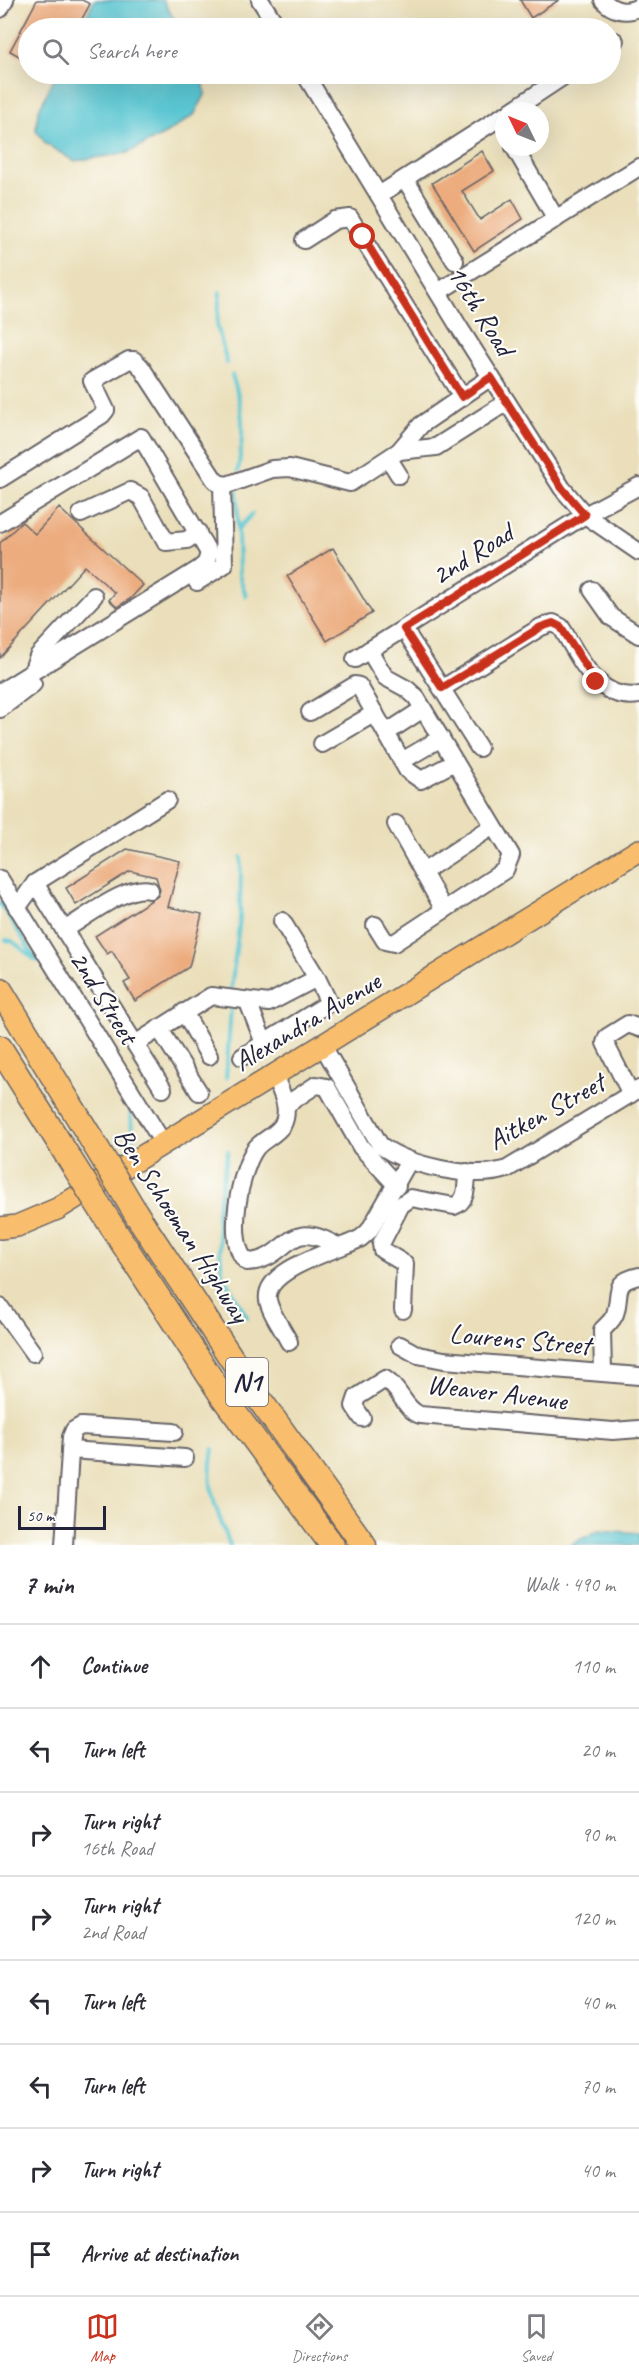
<!DOCTYPE html>
<html lang="en">
<head>
<meta charset="utf-8">
<style>
	body { margin:0; font-family:Caveat,sans-serif; background:#f2f2f3; color:#2b2b33 }
	.compass { position:absolute; left:495px; top:102px; width:54px; height:54px; border-radius:50%; background:#fff; box-shadow:0 6px 24px #0002; rotate:313deg }
	.scale { position:absolute; left:18px; bottom:15px; width:88px; box-sizing:border-box; padding-left:6px; border:3px solid #22223b; border-top:0; font-size:16px; line-height:21px; white-space:nowrap; color:#22223b; -webkit-text-stroke:4px #fdfcf7; paint-order:stroke }
	.stop { position:absolute; width:18px; height:18px; margin:-14px; border:4px solid #c8321e; border-radius:50%; background:#fff }
	.stop.end { background:#c8321e; border-color:#fff; box-shadow:0 2px 6px #0008 }
	.list { margin:0; padding:0; list-style:none }
	h2 { display:flex; justify-content:space-between; align-items:center; height:78px; margin:0; padding:0 24px; font-size:26px }
	h2 small { font-size:20px; font-weight:400; color:#7c7c81 }
	.list li { display:grid; grid-template-columns:39px 1fr auto; gap:18px; align-items:center; box-sizing:border-box; height:84px; padding:0 24px; border-top:2px solid #e1e1e2 }
	.list b { display:block; font-size:22px; white-space:nowrap }
	.list p { margin:0; font-size:20px; white-space:nowrap; color:#7c7c81 }
	.list em { font-size:20px; font-style:normal; color:#7c7c81 }
	.icon { flex:none; width:33px; height:33px; fill:none; stroke:currentColor; stroke-width:2; stroke-linecap:round; stroke-linejoin:round }
	.map { position:relative; flex:none; width:639px; height:1545px; overflow:hidden }
	.search { position:absolute; background:#fff; box-shadow:0 6px 24px #0002; left:18px; right:18px; top:18px; height:66px; display:flex; align-items:center; gap:15px; box-sizing:border-box; padding:0 21px; border-radius:33px; color:#7c7c81; font-size:22px }
	.sheet { height:750px; background:#fff }
	nav { display:flex; justify-content:space-around; align-items:center; box-sizing:border-box; height:84px; border-top:2px solid #e1e1e2; background:#fff; font-size:16px; color:#7c7c81 }
	nav a { display:grid; justify-items:center; gap:3px }
	nav .on { color:#c8321e }
	.map>svg:first-child { display:block }
	.water { fill:#5ac6d2; stroke:#3e7486; stroke-width:1.5 }
	.lines { fill:none; stroke-linecap:round; stroke-linejoin:round }
	.stream { stroke:#5ac6d2; stroke-width:4 }
	.building { fill:#ecac7e }
	.minor-casing { stroke:#686467; stroke-width:20 }
	.major-casing { stroke:#686467; stroke-width:24 }
	.highway-casing { stroke:#686467; stroke-width:27 }
	.minor { stroke:#fff; stroke-width:16 }
	.major { stroke:#f9be6d; stroke-width:21 }
	.highway { stroke:#f9be6d; stroke-width:24 }
	.highway-bridge-casing { stroke:#686467; stroke-width:27; stroke-linecap:butt }
	.highway-bridge { stroke:#f9be6d; stroke-width:24 }
	.route { stroke:#c8321e; stroke-width:8 }
	.labels { text-anchor:middle; dominant-baseline:central; stroke-width:4.5; stroke-linejoin:round; paint-order:stroke }
	.shield { fill:#fdfcf7; stroke:#646373; stroke-width:1.5 }
	.shield-label { font-size:27px; font-weight:bold; fill:#22223b }
	.street-label { font-size:28px; fill:#22223b; stroke:#fdfcf7 }
</style>
</head>
<body>
<div class="map">
<svg width="639" height="1545" viewBox="0 0 639 1545">
	<rect width="100%" height="100%" fill="#fdfcf7"/>
	<filter id="ink" filterUnits="userSpaceOnUse"><feTurbulence type="fractalNoise" baseFrequency=".0167" numOctaves="2"/><feDisplacementMap in="SourceGraphic" scale="12" xChannelSelector="R" yChannelSelector="G"/><feConvolveMatrix kernelMatrix="1 2 1 2 8 2 1 2 1" color-interpolation-filters="sRGB"/></filter>
	<filter id="wash" filterUnits="userSpaceOnUse"><feTurbulence type="fractalNoise" baseFrequency=".008" numOctaves="4" result="noise"/><feDisplacementMap in="SourceGraphic" scale="24" xChannelSelector="R" yChannelSelector="G"/><feGaussianBlur stdDeviation="1.35" result="paint"/><feColorMatrix in="noise" values="0 0 0 0 0 0 0 0 0 0 0 0 0 0 0 0 0 1.4 0 .05"/><feComposite in="paint" operator="in"/></filter>
	<g filter="url(#wash)">
		<rect width="100%" height="100%" fill="#eadfba"/>
		<!-- water -->
		<g class="water">
			<path d="M 94,0 L 163,0 L 179,28 L 81,28 Z"/>
			<path d="M 56,74 L 203,74 L 205,95 L 194,115 L 165,134 L 127,153 L 74,161 L 46,144 L 36,130 L 38,112 Z"/>
			<path d="M 599,1530 L 639,1533 L 639,1545 L 570,1545 Z"/>
		</g>
		<g class="lines">
			<!-- stream -->
			<g class="stream">
				<path d="M 220,292 L 217,325 L 227,363"/>
				<path d="M 232,375 C 245,412 244,432 238,471"/>
				<path d="M 237,491 L 238,529"/>
				<path d="M 246,596 L 239,575 L 238,529 L 252,514"/>
				<path d="M 0,903 L 37,961"/>
				<path d="M 6,940 L 12,941 L 34,959"/>
				<path d="M 231,990 L 240,918 L 241,857"/>
				<path d="M 226,1078 L 231,1008"/>
				<path d="M 130,1108 L 133,1139"/>
				<path d="M 228,1151 L 217,1213 L 222,1274 L 247,1317"/>
				<path d="M 213,1449 C 205,1490 216,1507 230,1545"/>
			</g>
		</g>
		<g id="blocks">
			<!-- building -->
			<g class="building">
				<path d="M 37,0 L 82,0 L 90,4 L 77,28 L 28,28 L 28,61 L 10,51 Z"/>
				<path d="M 520,0 L 559,0 L 531,18 Z"/>
				<path d="M 482,151 L 494,171 L 462,191 L 480,220 L 512,199 L 523,219 L 474,251 L 432,183 Z"/>
				<path d="M 59,508 L 143,585 L 130,599 L 117,607 L 109,600 L 115,593 L 85,566 L 0,658 L 0,543 L 22,522 L 35,534 Z"/>
				<path d="M 333,548 L 372,613 L 327,641 L 287,576 Z"/>
				<path d="M 127,849 L 180,861 L 168,907 L 202,914 L 189,967 L 135,1001 L 124,983 L 130,980 L 112,951 L 107,954 L 95,936 L 158,896 L 160,890 L 156,877 L 130,871 L 76,905 L 66,888 Z"/>
			</g>
		</g>
	</g>
	<g filter="url(#ink)">
		<use href="#blocks" fill-opacity="0" stroke="#686467" stroke-width="1.5"/>
		<g class="lines">
			<!-- minor casing -->
			<g class="minor-casing">
				<g id="minor">
					<path d="M 260,0 L 278,28"/>
					<path d="M 603,0 C 612,11 627,14 639,7"/>
					<path d="M 0,9 L 5,0"/>
					<path d="M 610,44 L 615,41"/>
					<path d="M 305,74 L 459,327 L 562,488 L 585,515 L 639,552"/>
					<path d="M 511,111 L 567,74"/>
					<path d="M 514,147 L 556,219"/>
					<path d="M 405,179 L 455,261"/>
					<path d="M 379,195 L 504,115"/>
					<path d="M 304,240 L 335,220 L 350,218 L 462,397"/>
					<path d="M 438,292 L 639,167"/>
					<path d="M 399,451 L 436,447 L 507,402"/>
					<path d="M 389,459 L 399,475"/>
					<path d="M 0,479 L 102,415 L 106,410 L 92,381 L 129,360 L 134,360 L 141,367 L 214,479 L 219,484 L 227,485 L 272,469 L 290,468 L 350,483 L 399,451 L 421,425 L 491,377"/>
					<path d="M 81,514 L 130,491 L 141,497 L 166,542 L 187,540 L 198,532"/>
					<path d="M 0,523 L 141,437 L 209,553 L 206,563 L 199,569 L 0,692"/>
					<path d="M 197,582 L 224,565 L 222,484"/>
					<path d="M 592,590 L 611,617 L 639,635"/>
					<path d="M 404,629 L 479,748"/>
					<path d="M 369,650 L 385,677 L 407,689 L 416,697 L 511,855 L 505,870 L 444,910 L 396,824"/>
					<path d="M 355,659 L 585,515 L 639,486"/>
					<path d="M 32,672 L 38,656 L 94,596"/>
					<path d="M 443,688 L 541,627 L 553,623 L 561,627 C 579,656 597,702 639,695"/>
					<path d="M 0,709 L 33,684"/>
					<path d="M 423,709 L 386,733 L 407,770 L 421,780 L 455,762"/>
					<path d="M 310,712 L 355,685 L 359,686 L 386,733"/>
					<path d="M 322,744 L 375,713"/>
					<path d="M 402,761 L 441,738"/>
					<path d="M 423,872 L 493,826"/>
					<path d="M 0,879 L 163,1143"/>
					<path d="M 35,883 L 163,1089"/>
					<path d="M 17,908 L 35,883 L 167,800"/>
					<path d="M 282,921 L 317,978"/>
					<path d="M 375,925 L 385,941 L 394,943 L 444,910"/>
					<path d="M 64,930 C 85,918 127,884 150,890"/>
					<path d="M 184,1012 L 209,1056"/>
					<path d="M 159,1028 L 199,1092"/>
					<path d="M 135,1044 L 211,996 L 269,1003 L 317,978 L 329,1003 L 264,1043"/>
					<path d="M 323,1046 L 380,1145 C 408,1166 473,1180 507,1169 L 639,1089"/>
					<path d="M 242,1057 L 264,1043 L 248,1002"/>
					<path d="M 274,1075 C 280,1091 291,1107 283,1124 C 277,1135 263,1139 256,1148 C 240,1169 225,1243 247,1262 C 291,1260 284,1214 339,1247"/>
					<path d="M 631,1094 L 605,1043 L 607,1037 L 628,1024 L 639,1028"/>
					<path d="M 286,1105 L 316,1085 L 327,1087 L 361,1147 L 397,1186"/>
					<path d="M 0,1307 L 33,1353"/>
					<path d="M 403,1310 L 405,1264 L 382,1250 L 381,1244 L 401,1205 L 411,1198 L 454,1206 C 468,1201 466,1185 467,1172"/>
					<path d="M 289,1342 C 283,1329 270,1313 268,1300 C 263,1268 340,1250 361,1238 L 369,1231 L 409,1161"/>
					<path d="M 400,1345 L 418,1355 L 444,1360 L 639,1376"/>
					<path d="M 603,1373 L 602,1330 C 607,1325 613,1320 615,1314 C 622,1293 611,1282 639,1276"/>
					<path d="M 362,1418 L 354,1406 L 357,1397 L 385,1379 C 400,1388 404,1409 420,1415 L 613,1431 L 639,1429"/>
					<path d="M 70,1450 L 185,1458"/>
					<path d="M 64,1545 L 71,1437 L 74,1430 L 81,1426 L 174,1432"/>
				</g>
			</g>
			<!-- major casing -->
			<g class="major-casing">
				<path id="major" d="M 0,1228 L 17,1226 L 57,1209 L 639,850"/>
			</g>
			<!-- highway casing -->
			<g class="highway-casing">
				<g id="highway">
					<path d="M 0,990 L 92,1140"/>
					<path d="M 0,1048 L 67,1155"/>
					<path d="M 137,1215 L 247,1382 L 364,1545"/>
					<path d="M 113,1228 L 223,1397 L 332,1545"/>
				</g>
			</g>
			<!-- minor -->
			<use href="#minor" class="minor"/>
			<!-- major -->
			<use href="#major" class="major"/>
			<!-- highway -->
			<use href="#highway" class="highway"/>
			<!-- highway-bridge casing -->
			<g class="highway-bridge-casing">
				<g id="highway-bridge">
					<path d="M 92,1140 L 137,1215"/>
					<path d="M 67,1155 L 113,1228"/>
				</g>
			</g>
			<!-- highway-bridge -->
			<use href="#highway-bridge" class="highway-bridge"/>
		</g>
	</g>
	<g class="lines" filter="url(#ink)">
		<!-- route -->
		<path class="route" d="M 363,237 L 462,397 L 491,377 L 562,488 L 585,515 L 404,629 L 442,688 L 541,627 L 553,623 L 561,627 L 596,682"/>
	</g>
	<g class="labels">
		<!-- shield labels -->
		<rect class="shield" x="226" y="1358" width="42" height="48" rx="4.5"/>
		<g class="shield-label">
			<text x="247" y="1382">N1</text>
		</g>
		<!-- street labels -->
		<g class="street-label">
			<text transform="translate(481 310) rotate(58)">16th Road</text>
			<text transform="translate(472 554) rotate(-32)">2nd Road</text>
			<text transform="translate(104 997) rotate(58)">2nd Street</text>
			<text transform="translate(307 1021) rotate(-31)">Alexandra Avenue</text>
			<text transform="translate(546 1111) rotate(-29)">Aitken Street</text>
			<text transform="translate(182 1225) rotate(57)">Ben Schoeman Highway</text>
			<text transform="translate(520 1339) rotate(5)">Lourens Street</text>
			<text transform="translate(497 1392) rotate(7)">Weaver Avenue</text>
		</g>
	</g>
</svg>
<svg class="compass" viewBox="-18 -18 36 36"><path d="M0-13l5 13h-10z" fill="#e53935"/><path d="M0 13l5-13h-10z" fill="#7c7c81"/></svg>
<div class="scale">50 m</div>
<div class="stop" style="left:363px;top:237px"></div>
<div class="stop end" style="left:596px;top:682px"></div>
<div class="search"><svg class="icon" aria-label="search" viewBox="0 0 24 24"><circle cx="10" cy="10" r="6"/><path d="M15 15l6 6"/></svg>Search here</div>
</div>
<section class="sheet">
<h2>7 min<small>Walk · 490 m</small></h2>
<ul class="list">
<li><svg class="icon" aria-label="ahead" viewBox="0 0 24 24"><path d="M12 20V5M6 11l6-6 6 6"/></svg><div><b>Continue</b></div><em>110 m</em></li>
<li><svg class="icon" aria-label="left" viewBox="0 0 24 24"><path d="M17 20v-9H6M10 6l-5 5 5 5"/></svg><div><b>Turn left</b></div><em>20 m</em></li>
<li><svg class="icon" aria-label="right" viewBox="0 0 24 24"><path d="M7 20v-9h11M14 6l5 5-5 5"/></svg><div><b>Turn right</b><p>16th Road</p></div><em>90 m</em></li>
<li><svg class="icon" aria-label="right" viewBox="0 0 24 24"><path d="M7 20v-9h11M14 6l5 5-5 5"/></svg><div><b>Turn right</b><p>2nd Road</p></div><em>120 m</em></li>
<li><svg class="icon" aria-label="left" viewBox="0 0 24 24"><path d="M17 20v-9H6M10 6l-5 5 5 5"/></svg><div><b>Turn left</b></div><em>40 m</em></li>
<li><svg class="icon" aria-label="left" viewBox="0 0 24 24"><path d="M17 20v-9H6M10 6l-5 5 5 5"/></svg><div><b>Turn left</b></div><em>70 m</em></li>
<li><svg class="icon" aria-label="right" viewBox="0 0 24 24"><path d="M7 20v-9h11M14 6l5 5-5 5"/></svg><div><b>Turn right</b></div><em>40 m</em></li>
<li><svg class="icon" aria-label="arrive" viewBox="0 0 24 24"><path d="M6 21V4h12l-3 4 3 4H6"/></svg><div><b>Arrive at destination</b></div></li>
</ul>
</section>
<nav>
<a class="on"><svg class="icon" aria-label="map" viewBox="0 0 24 24"><path d="M3 6l6-2 6 2 6-2v14l-6 2-6-2-6 2zM9 4v14M15 6v14"/></svg>Map</a>
<a><svg class="icon" aria-label="directions" viewBox="0 0 24 24"><path d="M12 3l9 9-9 9-9-9zM9 14v-3h6M13 9l2 2-2 2"/></svg>Directions</a>
<a><svg class="icon" aria-label="saved" viewBox="0 0 24 24"><path d="M7 4h10v16l-5-4-5 4z"/></svg>Saved</a>
</nav>
</body>
</html>
